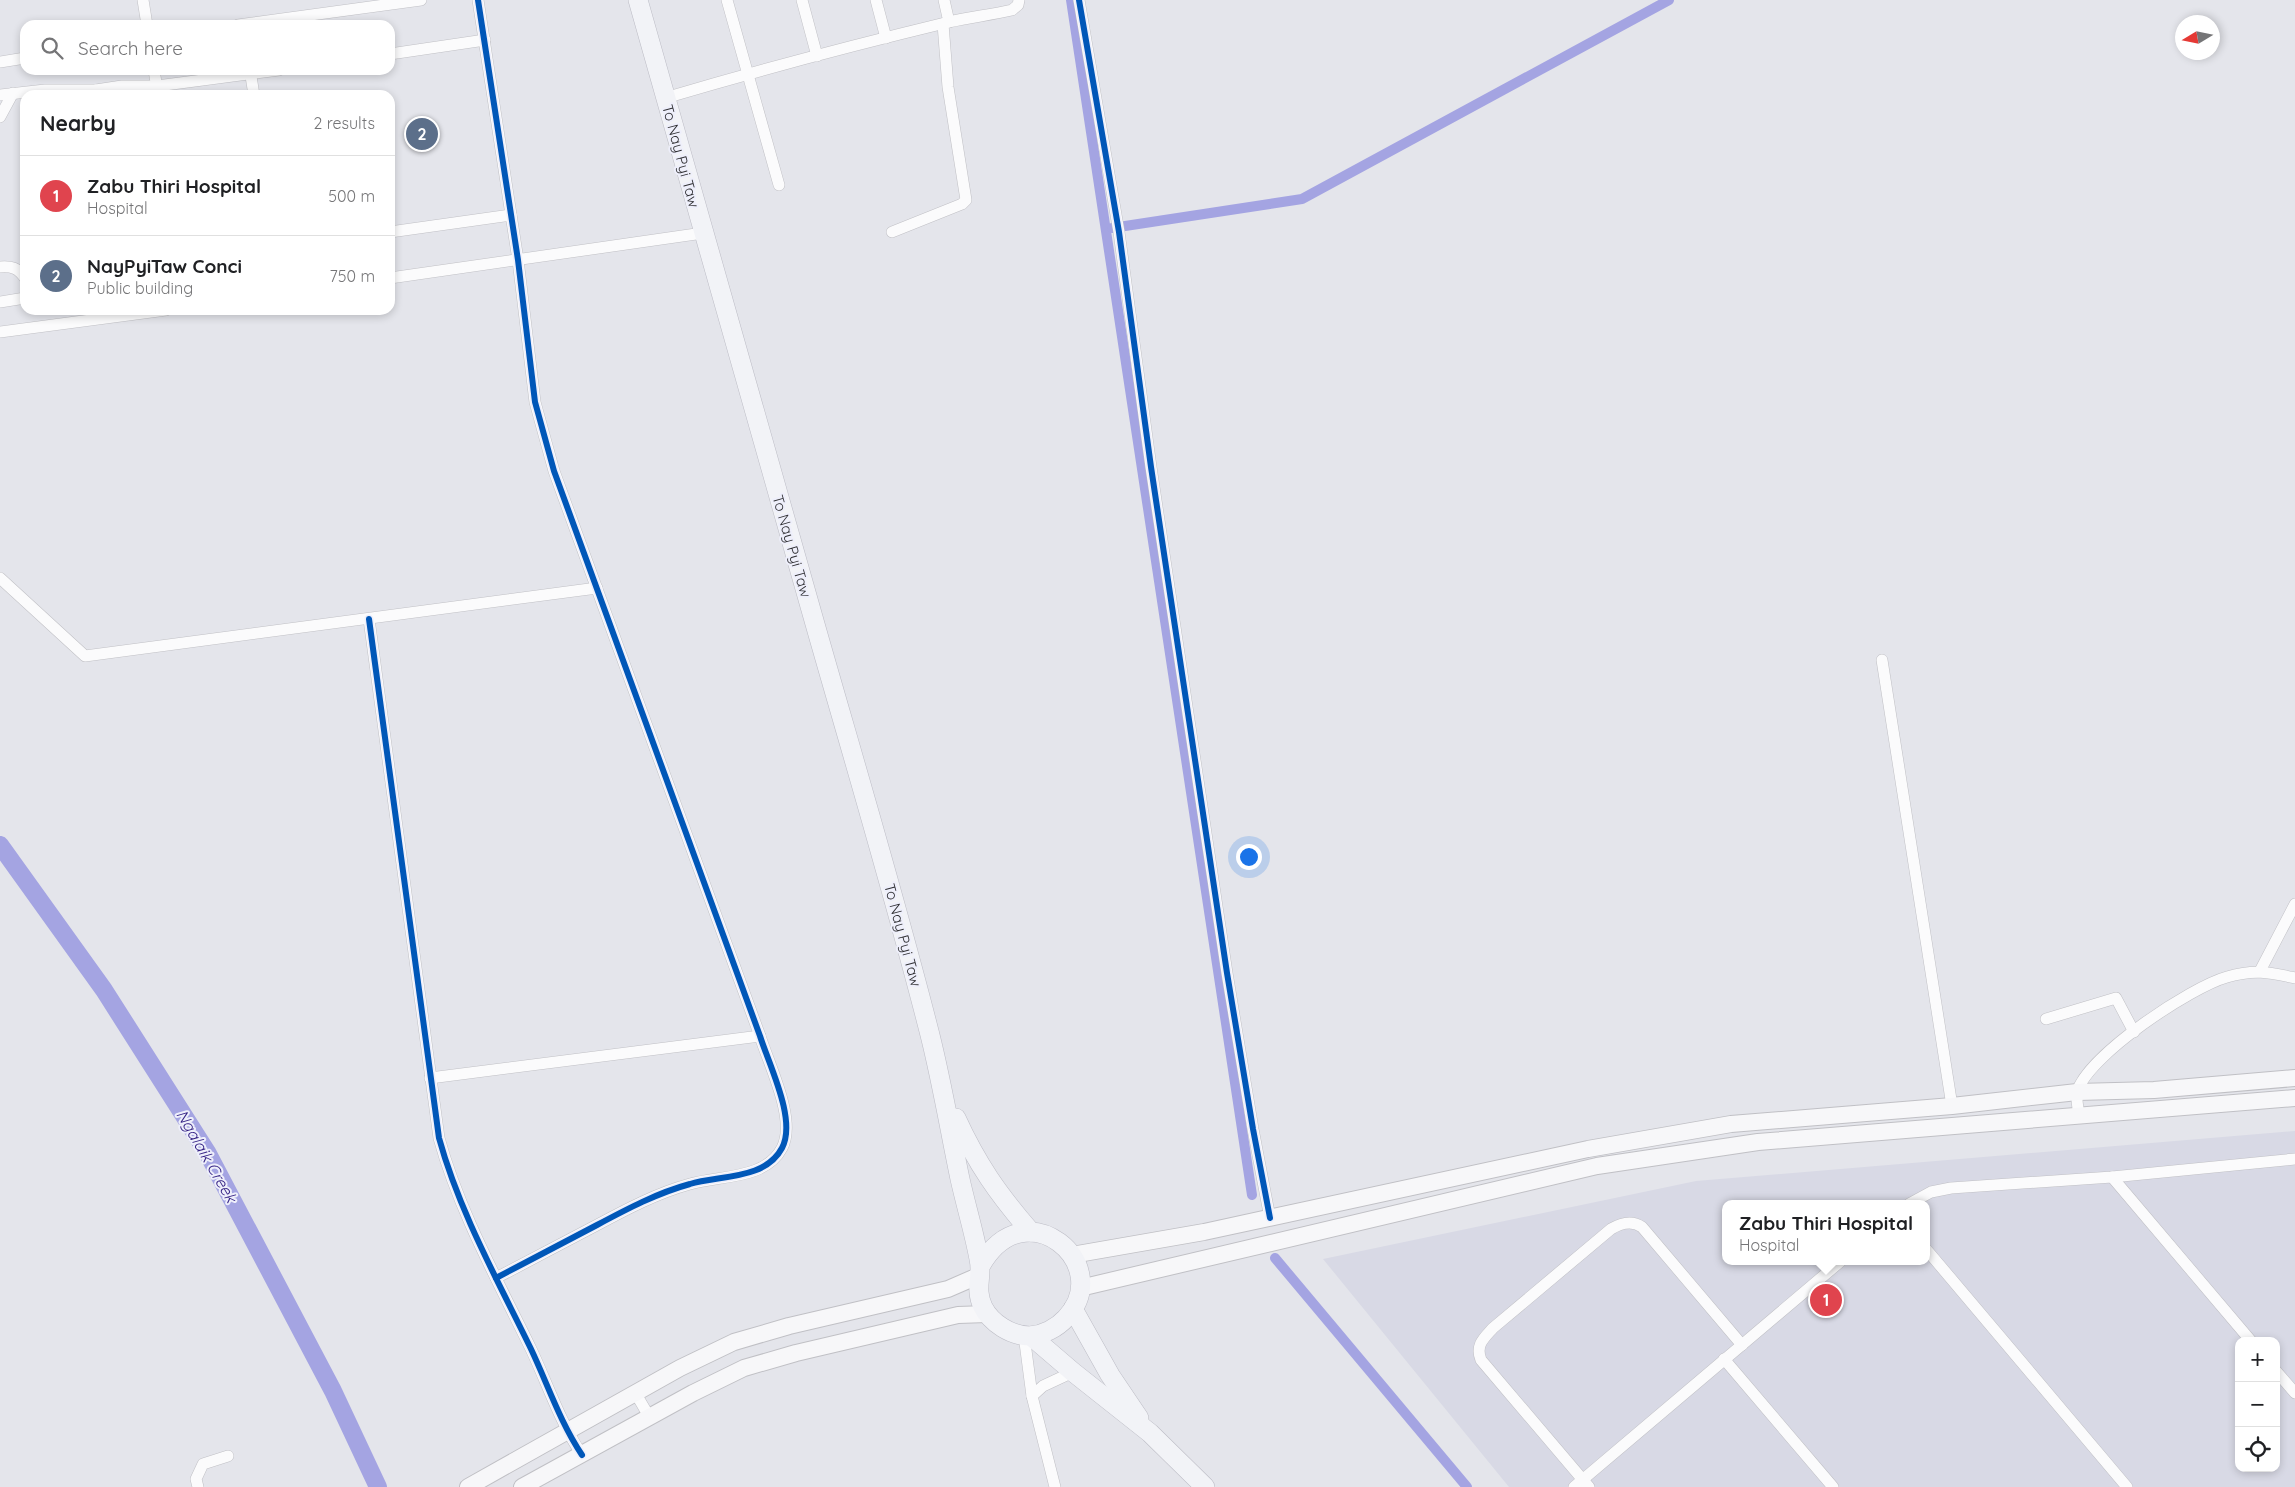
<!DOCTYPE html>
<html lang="en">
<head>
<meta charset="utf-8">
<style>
	body { margin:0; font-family:Quicksand,sans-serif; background:#f6f6f6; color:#202124 }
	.controls { position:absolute; right:15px; bottom:15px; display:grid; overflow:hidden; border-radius:10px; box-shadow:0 2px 8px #0003 }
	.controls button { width:45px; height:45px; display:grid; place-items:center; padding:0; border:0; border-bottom:1px solid #e0e0e0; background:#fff; color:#202124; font:25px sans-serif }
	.compass { position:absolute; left:2175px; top:15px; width:45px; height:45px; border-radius:50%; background:#fff; box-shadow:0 2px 8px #0003; rotate:260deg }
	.you { position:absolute; left:1248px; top:856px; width:18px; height:18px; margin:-12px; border:4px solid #fff; border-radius:50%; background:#1a73e8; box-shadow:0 0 0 8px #1a73e833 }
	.badge { display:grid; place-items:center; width:32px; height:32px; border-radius:50%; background:#6e6e73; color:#fff; font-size:16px; font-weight:700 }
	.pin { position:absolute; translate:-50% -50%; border:2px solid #fff; box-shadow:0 1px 5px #0006 }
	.popup { position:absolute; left:1722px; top:1200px; width:208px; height:65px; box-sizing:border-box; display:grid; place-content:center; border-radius:10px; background:#fff; filter:drop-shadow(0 1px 4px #0005); font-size:16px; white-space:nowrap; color:#757577 }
	.popup b { font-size:19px; color:#202124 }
	.popup::after { content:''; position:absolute; left:50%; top:100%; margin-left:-10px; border:10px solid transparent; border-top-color:#fff }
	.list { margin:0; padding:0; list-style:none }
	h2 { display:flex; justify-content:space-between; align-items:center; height:65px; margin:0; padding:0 20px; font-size:21px }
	h2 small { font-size:16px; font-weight:400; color:#757577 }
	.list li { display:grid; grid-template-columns:32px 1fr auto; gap:15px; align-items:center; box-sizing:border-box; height:80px; padding:0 20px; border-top:1px solid #e0e0e0 }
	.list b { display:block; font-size:19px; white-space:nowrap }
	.list p { margin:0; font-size:16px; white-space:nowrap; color:#757577 }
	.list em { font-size:16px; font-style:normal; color:#757577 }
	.icon { flex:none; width:28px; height:28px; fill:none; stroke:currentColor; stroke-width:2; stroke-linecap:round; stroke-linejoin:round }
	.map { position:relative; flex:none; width:2295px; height:1487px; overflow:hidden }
	.search { position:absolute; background:#fff; box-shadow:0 2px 8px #0003; left:20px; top:20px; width:375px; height:55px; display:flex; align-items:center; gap:12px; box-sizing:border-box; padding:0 18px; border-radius:15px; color:#757577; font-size:19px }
	.panel { position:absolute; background:#fff; box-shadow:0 2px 8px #0003; left:20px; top:90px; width:375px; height:225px; border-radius:15px }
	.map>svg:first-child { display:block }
	.built { fill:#d8d9e5; fill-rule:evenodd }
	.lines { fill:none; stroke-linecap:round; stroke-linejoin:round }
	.canal { stroke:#a4a4e2; stroke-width:10 }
	.river { stroke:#a4a4e2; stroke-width:18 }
	.minor-casing { stroke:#c0c0c5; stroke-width:12 }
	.secondary-casing { stroke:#c0c0c5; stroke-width:18 }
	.primary-casing { stroke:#bcbcc5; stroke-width:20 }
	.minor { stroke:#fbfbfc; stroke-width:11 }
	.secondary { stroke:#f7f7f9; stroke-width:16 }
	.primary { stroke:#f2f3f7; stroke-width:19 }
	.cycleway-casing { stroke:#eeeffb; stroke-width:9 }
	.cycleway { stroke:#0057b8; stroke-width:6 }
	.labels { text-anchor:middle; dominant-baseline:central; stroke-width:4; stroke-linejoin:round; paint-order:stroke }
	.street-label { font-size:15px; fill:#2e2e32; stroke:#eeeffb }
	.water-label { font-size:16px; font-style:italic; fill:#311e82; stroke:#eeeffb }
</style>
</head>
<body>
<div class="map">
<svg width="2295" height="1487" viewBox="0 0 2295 1487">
	<rect width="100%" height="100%" fill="#e4e5eb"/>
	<!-- built -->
	<path class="built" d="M 2295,1131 L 2295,1487 L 1509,1487 L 1323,1259 L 1696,1181 ZM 1726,1204 L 1926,1204 L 1926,1261 L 1726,1261 ZM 2239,1341 L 2276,1341 L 2276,1468 L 2239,1468 Z"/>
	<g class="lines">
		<!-- canal -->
		<g class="canal">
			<path d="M 1071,0 L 1252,1195"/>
			<path d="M 1112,228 L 1302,199 L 1669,0"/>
			<path d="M 1275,1258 L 1467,1487"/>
		</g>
		<!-- river -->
		<path class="river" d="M 0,845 L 104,990 L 207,1152 L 333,1391 L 378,1487"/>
		<!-- minor casing -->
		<g class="minor-casing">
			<g id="minor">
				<path d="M 143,0 L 147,25"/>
				<path d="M 478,0 L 518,260 L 535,402 L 554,471 L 760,1036 C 769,1065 797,1120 782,1148 C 765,1180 720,1175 690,1184 C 657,1193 627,1209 597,1225 C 563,1243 530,1260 496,1278"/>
				<path d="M 727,0 L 779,185"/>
				<path d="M 802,0 L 817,56"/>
				<path d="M 876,0 L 886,38"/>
				<path d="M 944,0 L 949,22"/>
				<path d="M 1079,0 L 1119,232 L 1151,467 L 1227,973 L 1253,1129 L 1270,1218"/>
				<path d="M 238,25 L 421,0"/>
				<path d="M 390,54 L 485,40"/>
				<path d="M 0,62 L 25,58"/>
				<path d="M 154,70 L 158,95"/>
				<path d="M 250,70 L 254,95"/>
				<path d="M 0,95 L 45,90 L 96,90"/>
				<path d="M 93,95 L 96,90 L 122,86 L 157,86 L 279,70"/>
				<path d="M 665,98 C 759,70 854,45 949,22 C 970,17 991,15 1012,10 L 1018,5 L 1019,0"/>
				<path d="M 0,117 L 13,93"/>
				<path d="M 390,232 L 511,215"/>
				<path d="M 892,232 L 962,204 L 966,200 L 948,87 L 943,24"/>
				<path d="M 0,267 C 12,266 18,268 25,278"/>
				<path d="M 390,278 L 703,233"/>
				<path d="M 0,302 L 25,298"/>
				<path d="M 0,332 L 166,310"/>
				<path d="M 0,578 L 85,656 L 597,588"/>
				<path d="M 369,619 L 439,1138 C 459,1211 498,1281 531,1349 C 548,1385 560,1422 582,1455"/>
				<path d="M 1882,660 L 1952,1106"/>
				<path d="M 2260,971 L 2295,904"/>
				<path d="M 2046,1019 L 2116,998 L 2134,1032"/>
				<path d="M 430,1078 L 760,1036"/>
				<path d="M 2079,1115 C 2078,1108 2076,1098 2077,1092 C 2088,1055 2191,987 2227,977 C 2254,969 2268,972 2295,978"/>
				<path d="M 2112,1177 L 2251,1341"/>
				<path d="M 1909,1204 L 1931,1192 L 1951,1188 L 2112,1177 L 2295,1159"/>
				<path d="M 1926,1249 L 2127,1487"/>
				<path d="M 1024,1335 L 1032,1396 L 1055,1487"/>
				<path d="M 1724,1359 L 1833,1487"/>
				<path d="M 2276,1371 L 2295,1393"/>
				<path d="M 636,1394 L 650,1418"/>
				<path d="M 1032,1396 L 1043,1386 L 1073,1372"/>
				<path d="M 198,1487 L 196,1479 L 203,1464 L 228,1456"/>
				<path d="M 1574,1487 L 1841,1261"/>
				<path d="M 1589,1487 L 1481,1360 C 1475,1345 1484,1338 1493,1328 L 1611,1229 C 1621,1223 1632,1220 1642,1227 L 1742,1345"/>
			</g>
		</g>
		<!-- secondary casing -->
		<g class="secondary-casing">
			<g id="secondary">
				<path d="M 1072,1255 L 1204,1232 L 1588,1149 L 1731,1124 L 1952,1106 L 2077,1092 L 2154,1090 L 2295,1078"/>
				<path d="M 1080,1288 L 1597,1166 L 1758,1142 L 2295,1098"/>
				<path d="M 468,1487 L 680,1368 L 734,1342 L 789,1326 L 948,1289 L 978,1276"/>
				<path d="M 522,1487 L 693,1393 L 744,1368 L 796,1353 L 958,1315 L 987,1314"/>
			</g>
		</g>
		<!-- primary casing -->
		<g class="primary-casing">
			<g id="primary">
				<path d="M 638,0 C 696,208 755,416 815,624 C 854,761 895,897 930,1035 C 942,1083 950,1131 960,1179 C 966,1206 974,1232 979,1259 C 983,1276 974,1288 983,1307 C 991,1323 1011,1336 1030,1336 C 1043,1335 1057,1328 1066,1318 C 1116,1265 1026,1187 981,1265"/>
				<path d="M 956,1118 C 977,1164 998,1194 1031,1232"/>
				<path d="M 1073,1309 L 1110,1375 L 1139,1418"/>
				<path d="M 1031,1336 L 1073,1372 L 1150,1433 L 1205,1487"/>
			</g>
		</g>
		<!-- minor -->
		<use href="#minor" class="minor"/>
		<!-- secondary -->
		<use href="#secondary" class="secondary"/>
		<!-- primary -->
		<use href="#primary" class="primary"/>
		<!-- cycleway casing -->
		<g class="cycleway-casing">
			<g id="cycleway">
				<path d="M 478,0 L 518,260 L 535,402 L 554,471 L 760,1036 C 769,1065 797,1120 782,1148 C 765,1180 720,1175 690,1184 C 657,1193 627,1209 597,1225 C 563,1243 530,1260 496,1278"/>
				<path d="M 1079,0 L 1119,232 L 1151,467 L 1227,973 L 1253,1129 L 1270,1218"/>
				<path d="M 369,619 L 439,1138 C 459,1211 498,1281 531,1349 C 548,1385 560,1422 582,1455"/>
			</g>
		</g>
		<!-- cycleway -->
		<use href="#cycleway" class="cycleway"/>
	</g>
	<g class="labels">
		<!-- street labels -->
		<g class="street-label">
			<text transform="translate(681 156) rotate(75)">To Nay Pyi Taw</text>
			<text transform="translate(792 546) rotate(74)">To Nay Pyi Taw</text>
			<text transform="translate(903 935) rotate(75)">To Nay Pyi Taw</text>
		</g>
		<!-- water labels -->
		<g class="water-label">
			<text transform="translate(207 1156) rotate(60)">Ngalaik Creek</text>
		</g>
	</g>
</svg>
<div class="controls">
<button>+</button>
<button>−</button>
<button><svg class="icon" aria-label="locate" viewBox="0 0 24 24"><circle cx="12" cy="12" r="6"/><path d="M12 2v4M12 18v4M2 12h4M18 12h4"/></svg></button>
</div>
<svg class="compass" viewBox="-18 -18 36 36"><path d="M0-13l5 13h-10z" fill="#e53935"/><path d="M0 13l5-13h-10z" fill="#757577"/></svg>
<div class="you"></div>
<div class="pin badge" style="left:1826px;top:1300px;background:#e0444e">1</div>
<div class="popup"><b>Zabu Thiri Hospital</b>Hospital</div>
<div class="pin badge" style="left:422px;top:134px;background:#5c6f8a">2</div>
<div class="search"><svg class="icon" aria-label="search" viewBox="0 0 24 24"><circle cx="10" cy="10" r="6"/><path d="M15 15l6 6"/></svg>Search here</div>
<section class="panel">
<h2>Nearby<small>2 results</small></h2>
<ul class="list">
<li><span class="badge" style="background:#e0444e">1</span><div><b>Zabu Thiri Hospital</b><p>Hospital</p></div><em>500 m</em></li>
<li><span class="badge" style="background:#5c6f8a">2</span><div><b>NayPyiTaw Conci</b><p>Public building</p></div><em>750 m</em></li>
</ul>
</section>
</div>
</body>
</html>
